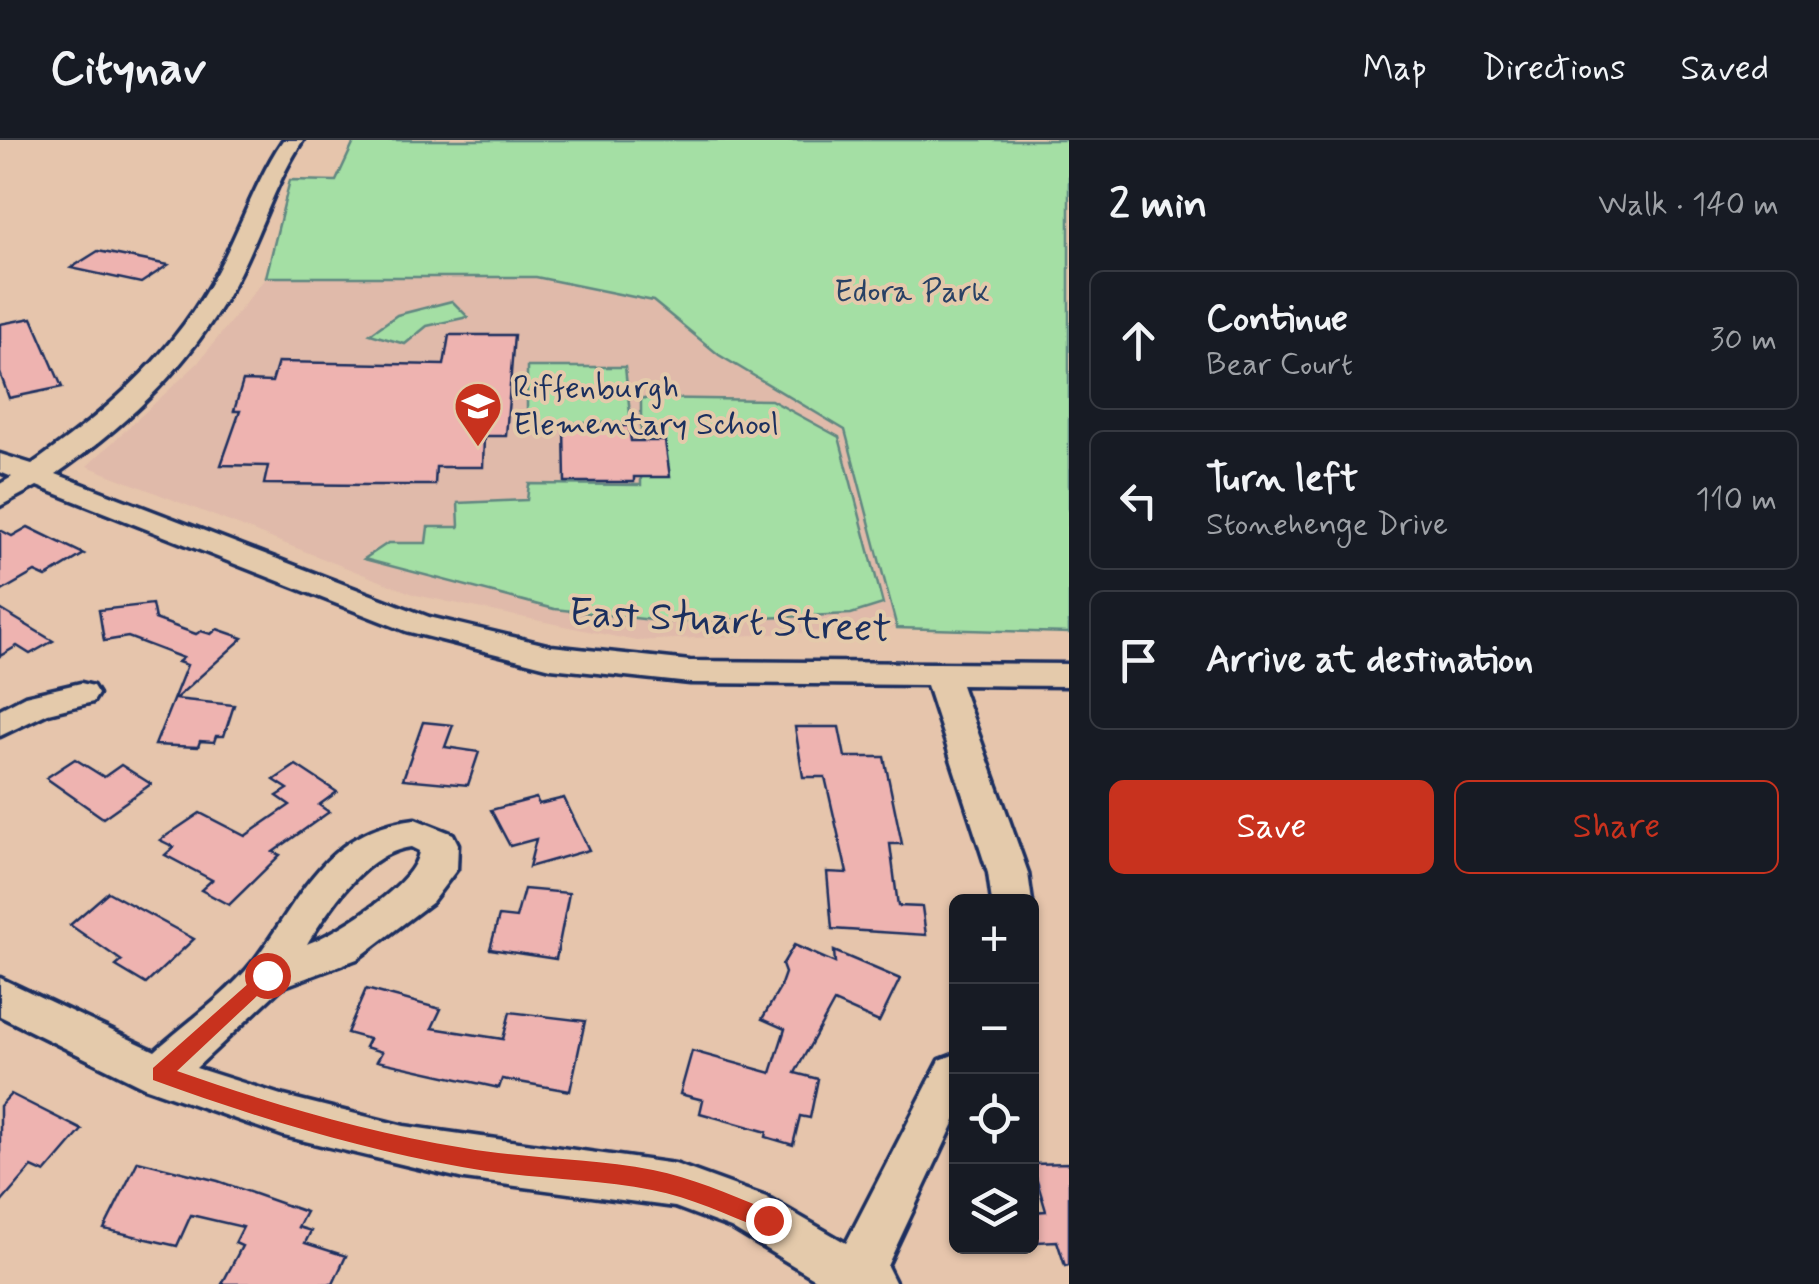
<!DOCTYPE html>
<html lang="en">
<head>
<meta charset="utf-8">
<style>
	body { margin:0; font-family:Mynerve,sans-serif; background:#20242c; color:#f1f3f6 }
	.controls { position:absolute; right:30px; bottom:30px; display:grid; overflow:hidden; border-radius:15px; box-shadow:0 2px 8px #0004 }
	.controls button { width:90px; height:90px; display:grid; place-items:center; padding:0; border:0; border-bottom:2px solid #363941; background:#171b24; color:#f1f3f6; font:50px sans-serif }
	.stop { position:absolute; width:30px; height:30px; margin:-22px; border:8px solid #c8321e; border-radius:50%; background:#fff }
	.stop.end { background:#c8321e; border-color:#fff; box-shadow:0 2px 10px #0008 }
	.list { margin:0; padding:0; list-style:none }
	h2 { display:flex; justify-content:space-between; align-items:center; height:130px; margin:0; padding:0 40px; font-size:42px }
	h2 small { font-size:32px; font-weight:400; color:#9ea1a6 }
	.list li { display:grid; grid-template-columns:65px 1fr auto; gap:30px; align-items:center; box-sizing:border-box; height:140px; margin:0 20px 20px; padding:0 20px; border:2px solid #363941; border-radius:15px }
	.list b { display:block; font-size:38px; white-space:nowrap }
	.list p { margin:0; font-size:32px; white-space:nowrap; color:#9ea1a6 }
	.list em { font-size:32px; font-style:normal; color:#9ea1a6 }
	.actions { display:flex; gap:20px; padding:30px 40px }
	.actions a { flex:1; padding:22px 0; border:2px solid #c8321e; border-radius:15px; text-align:center; font-size:35px; color:#c8321e }
	.actions .main { background:#c8321e; color:#fff }
	.icon { flex:none; width:55px; height:55px; fill:none; stroke:currentColor; stroke-width:2; stroke-linecap:round; stroke-linejoin:round }
	.map { position:relative; flex:none; width:1069px; height:1144px; overflow:hidden }
	header { display:flex; align-items:center; gap:60px; box-sizing:border-box; height:140px; padding:0 50px; background:#171b24; border-bottom:2px solid #363941 }
	header strong { font-size:48px }
	nav { display:flex; gap:55px; margin-inline-start:auto; font-size:35px }
	main { display:flex }
	aside { flex:1; background:#171b24 }
	.map>svg:first-child { display:block }
	.built { fill:#e0baaa }
	.green { fill:#a4dfa4; stroke:#608781; stroke-width:2.5 }
	.building { fill:#eeb3b0; stroke:#1b2f5e; stroke-width:2.5 }
	.lines { fill:none; stroke-linecap:round; stroke-linejoin:round }
	.street-casing { stroke:#1b2f5e; stroke-width:7 }
	.street { fill:#e4caab; fill-rule:evenodd }
	.route { fill:#c8321e }
	.labels { text-anchor:middle; dominant-baseline:central; stroke-width:8; stroke-linejoin:round; paint-order:stroke }
	.far-park-label { font-size:32px; fill:#294165; stroke:#e4caab }
	.far-poi-label { font-size:32px; fill:#1b2f5e; stroke:#e4caab; text-anchor:start }
	.street-label { font-size:40px; fill:#1b2f5e; stroke:#e4caab }
</style>
</head>
<body>
<header>
<strong>Citynav</strong>
<nav><a>Map</a><a>Directions</a><a>Saved</a></nav>
</header>
<main>
<div class="map">
<svg width="1069" height="1144" viewBox="0 0 1069 1144">
	<rect width="100%" height="100%" fill="#e6c5ac"/>
	<filter id="ink" filterUnits="userSpaceOnUse"><feTurbulence type="fractalNoise" baseFrequency=".01" numOctaves="2"/><feDisplacementMap in="SourceGraphic" scale="20" xChannelSelector="R" yChannelSelector="G"/><feConvolveMatrix kernelMatrix="1 2 1 2 8 2 1 2 1" color-interpolation-filters="sRGB"/></filter>
	<g filter="url(#ink)">
		<!-- built -->
		<path class="built" d="M 266,137 L 536,137 L 653,161 L 719,215 L 846,290 L 897,488 L 636,501 L 416,455 L 87,326 L 197,224 Z"/>
		<!-- green -->
		<g class="green">
			<path d="M 355,0 L 1069,0 L 1069,493 L 897,488 L 845,290 L 719,215 L 653,161 L 536,137 L 266,137 L 290,40 L 336,41 Z"/>
			<path d="M 452,161 L 468,177 L 427,186 L 405,204 L 370,194 L 397,175 Z"/>
			<path d="M 527,227 L 625,227 L 631,283 L 527,283 Z"/>
			<path d="M 641,258 L 771,260 L 839,297 L 883,464 L 851,474 L 670,482 L 554,469 L 364,419 L 388,403 L 426,403 L 428,387 L 459,387 L 458,363 L 527,360 L 529,344 L 641,345 Z"/>
		</g>
		<!-- building -->
		<g class="building">
			<path d="M 98,111 L 168,125 L 141,143 L 71,128 Z"/>
			<path d="M 32,178 L 62,247 L 9,258 L 0,233 L 0,184 Z"/>
			<path d="M 449,195 L 514,195 L 506,296 L 484,296 L 483,327 L 436,327 L 435,345 L 369,345 L 264,344 L 268,326 L 221,325 L 240,271 L 234,271 L 243,241 L 272,242 L 278,222 L 444,225 Z"/>
			<path d="M 564,286 L 629,286 L 631,301 L 665,301 L 670,337 L 634,337 L 634,342 L 565,342 Z"/>
			<path d="M 28,387 L 84,414 L 46,437 L 35,432 L 0,452 L 0,390 L 12,396 Z"/>
			<path d="M 152,464 L 155,479 L 196,494 L 201,491 L 211,494 L 217,489 L 243,498 L 175,559 L 234,565 L 224,596 L 216,596 L 214,602 L 200,601 L 198,607 L 155,605 L 187,525 L 178,522 L 183,518 L 128,497 L 104,501 L 99,470 Z"/>
			<path d="M 0,469 L 53,501 L 30,514 L 17,506 L 0,516 Z"/>
			<path d="M 423,582 L 453,585 L 445,607 L 479,612 L 468,645 L 403,639 Z"/>
			<path d="M 795,587 L 839,587 L 845,617 L 884,617 L 902,704 L 890,704 L 898,766 L 922,767 L 926,795 L 832,789 L 827,732 L 847,733 L 825,637 L 803,637 Z"/>
			<path d="M 75,619 L 104,637 L 121,625 L 151,644 L 103,678 L 46,638 Z"/>
			<path d="M 296,625 L 337,652 L 319,665 L 329,672 L 273,712 L 280,715 L 229,765 L 201,750 L 212,740 L 165,715 L 174,707 L 160,700 L 200,673 L 245,696 L 290,665 L 277,656 L 288,649 L 274,640 Z"/>
			<path d="M 536,658 L 539,664 L 564,658 L 589,710 L 529,727 L 536,699 L 510,706 L 491,670 Z"/>
			<path d="M 524,749 L 569,753 L 556,819 L 490,809 L 499,776 L 516,778 Z"/>
			<path d="M 108,752 L 194,799 L 146,844 L 116,826 L 122,821 L 70,785 Z"/>
			<path d="M 794,805 L 835,823 L 834,811 L 900,839 L 879,882 L 834,862 L 795,933 L 818,939 L 810,978 L 800,976 L 793,1005 L 766,997 L 767,992 L 700,973 L 703,960 L 680,954 L 692,911 L 771,933 L 785,889 L 762,879 L 779,850 L 785,833 L 782,825 Z"/>
			<path d="M 366,849 L 441,869 L 432,888 L 503,899 L 510,872 L 585,881 L 570,951 L 502,939 L 499,948 L 377,921 L 382,912 L 365,907 L 369,899 L 347,893 Z"/>
			<path d="M 11,954 L 82,990 L 45,1033 L 32,1027 L 0,1064 L 0,966 Z"/>
			<path d="M 138,1021 L 218,1041 L 306,1072 L 298,1087 L 311,1091 L 305,1103 L 346,1116 L 333,1144 L 222,1144 L 242,1106 L 235,1103 L 243,1087 L 191,1075 L 177,1106 L 104,1089 Z"/>
			<path d="M 1069,1023 L 1069,1125 L 1065,1126 L 1057,1101 L 1037,1102 L 1032,1072 L 1046,1071 L 1032,1024 Z"/>
		</g>
		<g class="lines">
			<!-- street casing -->
			<g class="street-casing">
				<g id="street">
					<path d="M 283,0 L 303,0 C 276,41 262,88 240,132 C 199,216 133,281 56,334 L 429,477 L 551,506 L 690,521 L 1069,524 L 1069,546 L 961,545 L 1028,733 L 1032,762 L 1032,763 L 992,762 L 988,733 L 927,545 L 690,543 L 551,528 L 406,491 L 37,346 L 0,366 L 0,344 L 12,337 L 0,332 L 0,314 L 32,324 L 42,317 C 114,266 177,209 218,130 C 241,87 256,40 283,0 Z"/>
					<path d="M 81,543 L 93,546 L 98,554 L 93,562 L 48,573 L 0,596 L 0,569 L 25,556 Z"/>
					<path d="M 415,679 L 453,694 L 458,704 L 457,729 L 432,762 L 357,819 L 282,847 L 196,928 L 284,956 L 404,986 L 675,1024 L 766,1057 L 846,1103 L 940,920 L 956,914 L 956,979 L 887,1126 L 896,1144 L 824,1144 L 731,1088 L 675,1067 L 464,1039 L 284,996 L 144,947 L 0,876 L 0,838 L 155,911 C 186,883 227,855 253,822 C 302,758 323,690 415,679 ZM 411,707 L 419,711 C 416,744 337,793 307,804 C 330,768 364,713 411,707 Z"/>
				</g>
			</g>
			<!-- street -->
			<use href="#street" class="street"/>
		</g>
	</g>
	<!-- route -->
	<path class="route" d="M 267,827 L 274,830 L 274,840 L 177,931 C 271,964 366,992 464,1008 C 526,1019 591,1018 653,1030 C 696,1039 736,1057 776,1073 L 776,1088 L 768,1091 C 729,1076 693,1058 652,1050 C 590,1038 525,1039 462,1027 C 356,1008 255,977 153,940 L 153,928 Z"/>
	<!-- icons -->
	<defs>
		<g id="school-pin" transform="scale(2.5)"><path d="M0 17L-7.5 6A9.5 9.5 0 1 1 7.5 6Z" fill="#c8321e" stroke="#e4caab"/><path d="M0-5L7-2L0 1L-7-2ZM-4 1L0 2.5L4 1V4Q0 6-4 4Z" fill="#fff"/></g>
	</defs>
	<g fill-rule="evenodd">
		<use href="#school-pin" x="478" y="266"/>
	</g>
	<g class="labels">
		<!-- far-park labels -->
		<g class="far-park-label">
			<text x="912" y="152">Edora Park</text>
		</g>
		<!-- far-poi labels -->
		<g class="far-poi-label">
			<text x="513" y="248">Riffenburgh<tspan x="513" dy="37">Elementary School</tspan></text>
		</g>
		<!-- street labels -->
		<g class="street-label">
			<text transform="translate(730 482) rotate(3)">East Stuart Street</text>
		</g>
	</g>
</svg>
<div class="controls">
<button>+</button>
<button>−</button>
<button><svg class="icon" aria-label="locate" viewBox="0 0 24 24"><circle cx="12" cy="12" r="6"/><path d="M12 2v4M12 18v4M2 12h4M18 12h4"/></svg></button>
<button><svg class="icon" aria-label="layers" viewBox="0 0 24 24"><path d="M12 4l9 5-9 5-9-5zM3 14l9 5 9-5"/></svg></button>
</div>
<div class="stop" style="left:267px;top:835px"></div>
<div class="stop end" style="left:768px;top:1080px"></div>
</div>
<aside>
<h2>2 min<small>Walk · 140 m</small></h2>
<ul class="list">
<li><svg class="icon" aria-label="ahead" viewBox="0 0 24 24"><path d="M12 20V5M6 11l6-6 6 6"/></svg><div><b>Continue</b><p>Bear Court</p></div><em>30 m</em></li>
<li><svg class="icon" aria-label="left" viewBox="0 0 24 24"><path d="M17 20v-9H6M10 6l-5 5 5 5"/></svg><div><b>Turn left</b><p>Stonehenge Drive</p></div><em>110 m</em></li>
<li><svg class="icon" aria-label="arrive" viewBox="0 0 24 24"><path d="M6 21V4h12l-3 4 3 4H6"/></svg><div><b>Arrive at destination</b></div></li>
</ul>
<div class="actions"><a class="main">Save</a><a>Share</a></div>
</aside>
</main>
</body>
</html>
